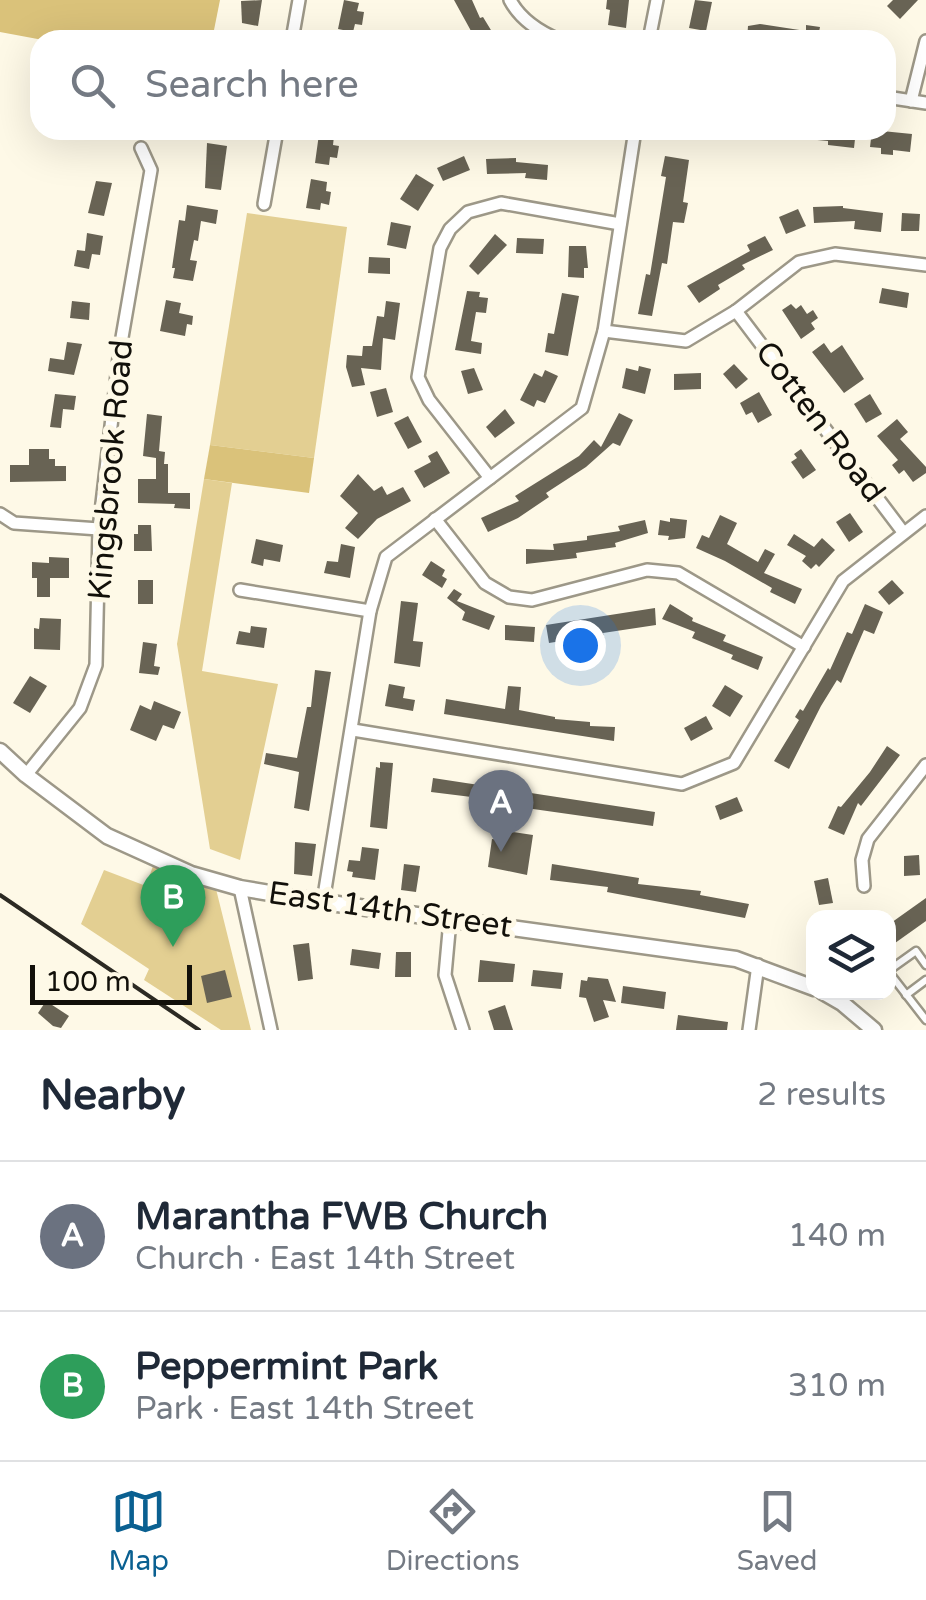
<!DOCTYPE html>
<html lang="en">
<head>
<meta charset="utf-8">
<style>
	body { margin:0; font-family:"Varela Round",sans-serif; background:#f6f6f7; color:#1f2937 }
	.controls { position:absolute; right:30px; bottom:30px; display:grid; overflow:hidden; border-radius:20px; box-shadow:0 10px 40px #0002 }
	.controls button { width:90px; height:90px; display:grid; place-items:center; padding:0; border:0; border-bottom:2px solid #e0e1e3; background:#fff; color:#1f2937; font:50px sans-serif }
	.scale { position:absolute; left:30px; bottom:25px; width:162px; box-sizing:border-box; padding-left:10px; border:5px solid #12100a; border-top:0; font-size:28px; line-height:35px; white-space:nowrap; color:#12100a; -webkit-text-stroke:8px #fef9e7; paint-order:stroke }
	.you { position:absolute; left:580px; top:645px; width:35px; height:35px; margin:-25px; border:8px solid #fff; border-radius:50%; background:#1a73e8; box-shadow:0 0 0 15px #1a73e833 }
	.badge { display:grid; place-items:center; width:65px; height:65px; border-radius:50%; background:#0a6091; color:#fff; font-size:32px; font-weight:700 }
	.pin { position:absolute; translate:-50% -82px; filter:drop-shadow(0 2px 5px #0008) }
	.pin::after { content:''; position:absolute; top:52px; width:35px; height:30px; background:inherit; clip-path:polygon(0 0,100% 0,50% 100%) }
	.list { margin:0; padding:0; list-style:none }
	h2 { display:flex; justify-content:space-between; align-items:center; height:130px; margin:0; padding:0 40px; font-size:42px }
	h2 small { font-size:32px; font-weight:400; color:#747a83 }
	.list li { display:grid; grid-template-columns:65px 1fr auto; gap:30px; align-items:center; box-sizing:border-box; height:150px; padding:0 40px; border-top:2px solid #e0e1e3 }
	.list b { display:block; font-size:38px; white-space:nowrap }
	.list p { margin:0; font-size:32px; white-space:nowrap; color:#747a83 }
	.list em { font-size:32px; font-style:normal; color:#747a83 }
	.icon { flex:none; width:55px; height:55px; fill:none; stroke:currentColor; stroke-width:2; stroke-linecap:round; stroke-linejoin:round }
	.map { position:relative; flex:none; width:926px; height:1030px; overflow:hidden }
	.search { position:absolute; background:#fff; box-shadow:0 10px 40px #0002; left:30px; right:30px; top:30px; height:110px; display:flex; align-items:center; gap:25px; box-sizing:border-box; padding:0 35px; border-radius:30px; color:#747a83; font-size:38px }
	.sheet { height:430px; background:#fff }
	nav { display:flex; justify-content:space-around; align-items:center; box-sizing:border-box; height:140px; border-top:2px solid #e0e1e3; background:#fff; font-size:28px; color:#747a83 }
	nav a { display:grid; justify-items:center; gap:5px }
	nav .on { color:#0a6091 }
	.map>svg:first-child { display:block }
	.green { fill:#e3cf92 }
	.forest { fill:#dac27a }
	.building { fill:#686354 }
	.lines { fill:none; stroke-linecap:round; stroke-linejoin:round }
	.service-casing { stroke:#9d9888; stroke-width:11 }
	.minor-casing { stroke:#9d9888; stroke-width:16 }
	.tertiary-casing { stroke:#9d9888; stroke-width:19 }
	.service { stroke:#fff; stroke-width:6 }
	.minor { stroke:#fff; stroke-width:11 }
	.tertiary { stroke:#fff; stroke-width:14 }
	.rail { stroke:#2c2a23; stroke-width:4 }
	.labels { text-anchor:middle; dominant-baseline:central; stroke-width:10; stroke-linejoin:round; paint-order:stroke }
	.street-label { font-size:32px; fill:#12100a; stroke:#fef9e7 }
</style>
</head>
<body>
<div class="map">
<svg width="926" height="1030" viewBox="0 0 926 1030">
	<rect width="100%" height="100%" fill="#fef9e7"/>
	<!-- green -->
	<g class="green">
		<path d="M 247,213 L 347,227 L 314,458 L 210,445 Z"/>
		<path d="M 204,479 L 232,483 L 202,671 L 278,684 L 240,860 L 210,849 L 177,644 Z"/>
		<path d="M 153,866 L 216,889 L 251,1030 L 221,1030 L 144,980 L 149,969 L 81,924 L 104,870 L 146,886 Z"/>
	</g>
	<!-- forest -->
	<g class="forest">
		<path d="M 0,0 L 220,0 L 212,40 L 43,40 L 0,32 Z"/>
		<path d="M 210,445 L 314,458 L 309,493 L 204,479 Z"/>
	</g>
	<!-- building -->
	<g class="building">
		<path d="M 262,0 L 258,26 L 242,23 L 241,1 Z"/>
		<path d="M 344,0 L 359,3 L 357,11 L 364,12 L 362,25 L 355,24 L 353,32 L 338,29 Z"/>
		<path d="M 454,0 L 472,0 L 480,18 L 483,17 L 497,40 L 476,40 Z"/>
		<path d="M 607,0 L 629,0 L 626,28 L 608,25 L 610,10 L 606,9 Z"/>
		<path d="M 695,0 L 712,2 L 706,31 L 689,28 Z"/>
		<path d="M 893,0 L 918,0 L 900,19 L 887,6 Z"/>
		<path d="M 760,24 L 806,31 L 806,25 L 820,27 L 819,32 L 837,35 L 836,40 L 747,40 L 748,26 Z"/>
		<path d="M 775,130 L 856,130 L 854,148 L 828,145 L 828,141 L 774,136 Z"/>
		<path d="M 872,130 L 912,134 L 910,152 L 893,150 L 893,155 L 881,154 L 881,148 L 870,147 Z"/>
		<path d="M 319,134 L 334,136 L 333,145 L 339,146 L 337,158 L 330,157 L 329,165 L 315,163 Z"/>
		<path d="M 207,143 L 227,146 L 221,190 L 205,188 Z"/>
		<path d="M 464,156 L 470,170 L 443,181 L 437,168 Z"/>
		<path d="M 665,156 L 689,160 L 683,202 L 688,203 L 684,223 L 673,222 L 667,264 L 662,263 L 652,316 L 638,314 L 646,274 L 650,275 L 666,177 L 661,176 Z"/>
		<path d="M 516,158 L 516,162 L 548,165 L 547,180 L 525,178 L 526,173 L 487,174 L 486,159 Z"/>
		<path d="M 416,174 L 434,185 L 418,211 L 400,199 Z"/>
		<path d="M 311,179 L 327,182 L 326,191 L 331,192 L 329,205 L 321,203 L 320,210 L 306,208 Z"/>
		<path d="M 96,181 L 112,183 L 104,216 L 88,213 Z"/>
		<path d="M 187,205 L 218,210 L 216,224 L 201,221 L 198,241 L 194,240 L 190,260 L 197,261 L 193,281 L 173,278 L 175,268 L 172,268 L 179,220 L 185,221 Z"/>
		<path d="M 843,206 L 843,208 L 883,213 L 881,232 L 854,229 L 855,221 L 814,223 L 813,207 Z"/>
		<path d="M 798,209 L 806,226 L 786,234 L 779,217 Z"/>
		<path d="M 902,213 L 920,214 L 919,231 L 901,231 Z"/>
		<path d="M 391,222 L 411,226 L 406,249 L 387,245 Z"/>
		<path d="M 87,233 L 103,236 L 100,255 L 92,254 L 89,269 L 74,266 L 77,250 L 85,251 Z"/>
		<path d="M 495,234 L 507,245 L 478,275 L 469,266 Z"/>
		<path d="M 765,236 L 773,250 L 742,265 L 745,269 L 718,285 L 720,289 L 699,303 L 687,286 L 750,251 L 747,245 Z"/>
		<path d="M 517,238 L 544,239 L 543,254 L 516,253 Z"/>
		<path d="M 569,246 L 586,246 L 588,268 L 584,268 L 584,278 L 568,277 Z"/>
		<path d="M 369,257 L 390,258 L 390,274 L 368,273 Z"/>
		<path d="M 882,288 L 909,293 L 907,308 L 879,303 Z"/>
		<path d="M 467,291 L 480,292 L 479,297 L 488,298 L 486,313 L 476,312 L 471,341 L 482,343 L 481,354 L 455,350 Z"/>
		<path d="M 562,293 L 579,296 L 568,356 L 545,352 L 548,333 L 554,334 Z"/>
		<path d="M 166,300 L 181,303 L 179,313 L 193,316 L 192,325 L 187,324 L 185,336 L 160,331 Z"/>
		<path d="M 72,301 L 90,303 L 89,320 L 70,318 Z"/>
		<path d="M 386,301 L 400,303 L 395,340 L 383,338 L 381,370 L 361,368 L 365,385 L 352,387 L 346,367 L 347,355 L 362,356 L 363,346 L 372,346 L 377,316 L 384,317 Z"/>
		<path d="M 791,304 L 796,309 L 801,305 L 807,314 L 813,310 L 818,318 L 811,323 L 815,329 L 801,339 L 782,310 Z"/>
		<path d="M 67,342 L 82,344 L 74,375 L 48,371 L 50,358 L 64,360 Z"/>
		<path d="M 824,343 L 831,353 L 842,345 L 864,379 L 844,393 L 812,352 Z"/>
		<path d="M 734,364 L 748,379 L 736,389 L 723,374 Z"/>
		<path d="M 639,366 L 651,369 L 645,394 L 622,388 L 626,368 L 638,371 Z"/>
		<path d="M 474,368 L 483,390 L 468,394 L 461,371 Z"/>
		<path d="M 545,370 L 558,376 L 545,403 L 537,400 L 534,407 L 520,400 L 534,373 L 542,377 Z"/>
		<path d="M 701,373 L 701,389 L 674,390 L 674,374 Z"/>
		<path d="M 386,388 L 393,412 L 377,417 L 370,392 Z"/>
		<path d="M 759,392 L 772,415 L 758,423 L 752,412 L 746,415 L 740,403 Z"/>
		<path d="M 55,394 L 76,396 L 74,410 L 63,409 L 61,428 L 50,427 Z"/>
		<path d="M 870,394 L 882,414 L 866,423 L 854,404 Z"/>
		<path d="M 505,409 L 515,423 L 495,438 L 486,427 Z"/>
		<path d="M 619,413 L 633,420 L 620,446 L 613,443 L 586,467 L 546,493 L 549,497 L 518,518 L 488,532 L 481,518 L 519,501 L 515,496 L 579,456 L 594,440 L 601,447 Z"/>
		<path d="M 147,414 L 162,416 L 159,451 L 165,452 L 164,464 L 168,464 L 168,493 L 190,493 L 190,509 L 174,508 L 175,504 L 138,503 L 138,479 L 156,479 L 156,458 L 143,456 Z"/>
		<path d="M 408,416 L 422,442 L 408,449 L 394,423 Z"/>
		<path d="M 897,419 L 908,432 L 900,439 L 926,467 L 926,473 L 913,482 L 904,470 L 899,474 L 892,465 L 898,460 L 877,436 Z"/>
		<path d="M 29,449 L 49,449 L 49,459 L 55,459 L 55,466 L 66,466 L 66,481 L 10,482 L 10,465 L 29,465 Z"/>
		<path d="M 801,449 L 816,470 L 803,479 L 791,462 L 797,458 L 794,454 Z"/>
		<path d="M 437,451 L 450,473 L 424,488 L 414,471 L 431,462 L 428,456 Z"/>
		<path d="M 358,474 L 374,491 L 382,486 L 387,495 L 403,487 L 411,501 L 377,519 L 358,539 L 345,528 L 358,513 L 340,496 Z"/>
		<path d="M 850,513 L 863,532 L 849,542 L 836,522 Z"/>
		<path d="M 720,515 L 737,523 L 727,544 L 758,562 L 765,549 L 775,554 L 764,573 L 802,589 L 795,604 L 770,592 L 772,588 L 725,561 L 696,548 L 702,535 L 709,538 Z"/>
		<path d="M 670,518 L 687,520 L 685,538 L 668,540 L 669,536 L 658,535 L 660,520 L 670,522 Z"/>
		<path d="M 645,520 L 648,533 L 615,543 L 616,547 L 576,553 L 577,558 L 526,564 L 526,549 L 554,550 L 553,544 L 587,540 L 587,536 L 620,531 L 618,526 Z"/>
		<path d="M 138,525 L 151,525 L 152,551 L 134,551 L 134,534 L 138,534 Z"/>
		<path d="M 794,534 L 814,547 L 822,538 L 835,550 L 819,567 L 816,564 L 811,569 L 802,561 L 806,556 L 787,545 Z"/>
		<path d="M 256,539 L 283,545 L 280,562 L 264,559 L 263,566 L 251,563 Z"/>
		<path d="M 341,544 L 355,547 L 350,578 L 324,573 L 327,561 L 338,562 Z"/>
		<path d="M 49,557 L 69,558 L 69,578 L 50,578 L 50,597 L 37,597 L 37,578 L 32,578 L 32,562 L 49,563 Z"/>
		<path d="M 431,561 L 445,570 L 442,576 L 447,579 L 442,588 L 422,575 Z"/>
		<rect x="138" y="580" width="15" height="24"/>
		<path d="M 892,580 L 904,593 L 889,605 L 878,592 Z"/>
		<path d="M 454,589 L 462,594 L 457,601 L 495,616 L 489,630 L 462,620 L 465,612 L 447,598 Z"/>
		<path d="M 401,601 L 418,603 L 413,641 L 423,642 L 420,667 L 394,663 Z"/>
		<path d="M 670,604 L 693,618 L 692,621 L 726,635 L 723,641 L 763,657 L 758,670 L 731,659 L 733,655 L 692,638 L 695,632 L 662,619 Z"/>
		<path d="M 865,604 L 883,612 L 874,634 L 864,630 L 841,683 L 837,680 L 821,706 L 789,769 L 774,761 L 799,720 L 795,717 L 800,709 L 803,711 L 828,668 L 830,670 L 847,632 L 852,634 Z"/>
		<path d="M 655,608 L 656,625 L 603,633 L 605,640 L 593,643 L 592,636 L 549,643 L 546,625 Z"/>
		<path d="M 40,618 L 61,619 L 60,650 L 34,649 L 34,628 L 39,629 Z"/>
		<path d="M 505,625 L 535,627 L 534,642 L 505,640 Z"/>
		<path d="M 251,626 L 267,628 L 264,648 L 236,644 L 239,631 L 250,633 Z"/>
		<path d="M 143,642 L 157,644 L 154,666 L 160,667 L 158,675 L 139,673 Z"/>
		<path d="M 315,670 L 331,672 L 309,811 L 294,808 L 299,772 L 264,764 L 266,753 L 297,758 L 307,707 L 311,707 Z"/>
		<path d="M 30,676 L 47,686 L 30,713 L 13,703 Z"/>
		<path d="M 389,684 L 405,687 L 403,698 L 415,700 L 413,711 L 385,706 Z"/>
		<path d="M 725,685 L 743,696 L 730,717 L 712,706 Z"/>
		<path d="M 508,686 L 521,687 L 519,710 L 555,717 L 555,719 L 590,722 L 590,726 L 615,727 L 614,741 L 444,714 L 446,699 L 505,709 Z"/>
		<path d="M 154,701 L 181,712 L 174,729 L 163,725 L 156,741 L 130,730 L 140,705 L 151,710 Z"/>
		<path d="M 706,716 L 713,729 L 691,741 L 684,728 Z"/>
		<path d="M 887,746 L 900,755 L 861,806 L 858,803 L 844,835 L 828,828 L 838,806 L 841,807 L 870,772 Z"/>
		<path d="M 380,762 L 393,763 L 387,829 L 370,827 L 376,767 L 380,768 Z"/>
		<path d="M 433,778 L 655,812 L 653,826 L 526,808 L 525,815 L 514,813 L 515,806 L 504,804 L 504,801 L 431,792 Z"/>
		<path d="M 737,797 L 743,811 L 720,820 L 715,806 Z"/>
		<path d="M 500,830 L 533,835 L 527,875 L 488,867 L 492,839 L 499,840 Z"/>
		<path d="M 295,842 L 316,844 L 312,876 L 294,874 Z"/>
		<path d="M 362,847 L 379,849 L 375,880 L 352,877 L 353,872 L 347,871 L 349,860 L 360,861 Z"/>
		<path d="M 919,855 L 920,875 L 904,876 L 904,856 Z"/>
		<path d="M 404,864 L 420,866 L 416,892 L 401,890 Z"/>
		<path d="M 552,864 L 639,878 L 638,884 L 701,891 L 700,895 L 749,904 L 745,918 L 607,892 L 608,887 L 550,880 Z"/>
		<path d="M 828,878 L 833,903 L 819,905 L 814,881 Z"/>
		<path d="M 926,898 L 926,921 L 888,948 L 888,925 Z"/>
		<path d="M 309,943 L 313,979 L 298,981 L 293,945 Z"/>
		<path d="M 352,949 L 381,953 L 379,969 L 350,965 Z"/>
		<path d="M 396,952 L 411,952 L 411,977 L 395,977 Z"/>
		<path d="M 480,960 L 515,964 L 513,982 L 478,982 Z"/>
		<path d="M 225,970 L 232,997 L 207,1003 L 201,976 Z"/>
		<path d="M 533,970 L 563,973 L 561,989 L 531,986 Z"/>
		<path d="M 588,977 L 608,979 L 616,1002 L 603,1000 L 609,1017 L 594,1022 L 586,998 L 579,997 L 581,980 L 587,981 Z"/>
		<path d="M 623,986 L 666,992 L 664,1009 L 621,1003 Z"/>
		<path d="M 46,1001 L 69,1016 L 61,1028 L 53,1026 L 38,1013 Z"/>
		<path d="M 505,1005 L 513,1030 L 494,1030 L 488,1011 Z"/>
		<path d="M 678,1015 L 728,1022 L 727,1030 L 676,1030 Z"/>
	</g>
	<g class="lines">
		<!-- service casing -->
		<g class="service-casing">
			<g id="service">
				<path d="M 888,971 L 926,1020"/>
				<path d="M 888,971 L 916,951 L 926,965"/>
				<path d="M 906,995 L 926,980"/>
			</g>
		</g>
		<!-- minor casing -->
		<g class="minor-casing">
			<g id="minor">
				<path d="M 510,0 C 520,19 540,32 559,40"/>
				<path d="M 292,40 L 299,0"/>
				<path d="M 649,40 L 657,0"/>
				<path d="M 886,97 L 926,103"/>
				<path d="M 911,101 L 926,41"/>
				<path d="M 264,204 L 277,130"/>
				<path d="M 736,311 L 903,532"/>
				<path d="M 604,331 L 686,341 L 736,311 L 799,262 L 835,254 L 926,265"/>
				<path d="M 490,478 L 429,400 L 418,377 L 440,248 L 450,229 L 468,212 L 501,203 L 620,224"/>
				<path d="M 0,514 L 14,523 L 99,529"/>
				<path d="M 435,519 L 485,583 L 509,597 L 532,600 L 647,570 L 678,573 L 804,647"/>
				<path d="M 240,590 L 370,611"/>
				<path d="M 353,730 L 682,784 L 734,763 L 843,581 L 926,516"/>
				<path d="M 26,775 L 80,708 L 96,665 L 99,529 L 120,349 L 151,170 L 141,148"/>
				<path d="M 864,886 L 862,860 L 868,839 L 926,765"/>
				<path d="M 240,888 L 271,1030"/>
				<path d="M 323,902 L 370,611 L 386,557 L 582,408 L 604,331 L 635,130"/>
				<path d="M 450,920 L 445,975 L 463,1030"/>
				<path d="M 749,1030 L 758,965"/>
			</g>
		</g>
		<!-- tertiary casing -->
		<g class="tertiary-casing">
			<g id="tertiary">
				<path d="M 0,751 L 26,775 L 107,836 L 191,874 L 240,888 L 323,902 L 736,959 L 814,988"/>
				<path d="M 823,992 L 842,1003 L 874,1030"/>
			</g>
		</g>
		<!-- service -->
		<use href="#service" class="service"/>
		<!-- minor -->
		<use href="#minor" class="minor"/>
		<!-- tertiary -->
		<use href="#tertiary" class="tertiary"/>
		<!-- rail -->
		<path class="rail" d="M 0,895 L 199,1030"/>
	</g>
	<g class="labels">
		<!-- street labels -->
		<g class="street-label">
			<text transform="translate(820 422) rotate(53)">Cotten Road</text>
			<text transform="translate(111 470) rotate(-85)">Kingsbrook Road</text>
			<text transform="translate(390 910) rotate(8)">East 14th Street</text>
		</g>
	</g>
</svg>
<div class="controls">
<button><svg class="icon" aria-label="layers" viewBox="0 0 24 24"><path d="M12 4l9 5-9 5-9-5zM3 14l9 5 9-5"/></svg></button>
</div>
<div class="scale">100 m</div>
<div class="you"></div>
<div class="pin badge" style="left:501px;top:852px;background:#6b7280">A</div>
<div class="pin badge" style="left:173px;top:947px;background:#2e9e5b">B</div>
<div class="search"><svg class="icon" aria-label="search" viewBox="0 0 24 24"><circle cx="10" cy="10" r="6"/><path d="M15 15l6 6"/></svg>Search here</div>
</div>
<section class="sheet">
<h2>Nearby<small>2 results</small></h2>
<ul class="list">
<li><span class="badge" style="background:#6b7280">A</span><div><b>Marantha FWB Church</b><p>Church · East 14th Street</p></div><em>140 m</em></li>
<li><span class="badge" style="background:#2e9e5b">B</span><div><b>Peppermint Park</b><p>Park · East 14th Street</p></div><em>310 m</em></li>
</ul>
</section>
<nav>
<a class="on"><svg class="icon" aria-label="map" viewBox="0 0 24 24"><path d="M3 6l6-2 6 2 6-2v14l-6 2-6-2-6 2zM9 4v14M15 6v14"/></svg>Map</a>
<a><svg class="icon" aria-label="directions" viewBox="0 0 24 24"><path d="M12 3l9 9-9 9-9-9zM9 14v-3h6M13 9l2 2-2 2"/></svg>Directions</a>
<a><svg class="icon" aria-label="saved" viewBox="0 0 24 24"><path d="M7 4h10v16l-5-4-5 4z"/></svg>Saved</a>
</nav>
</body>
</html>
